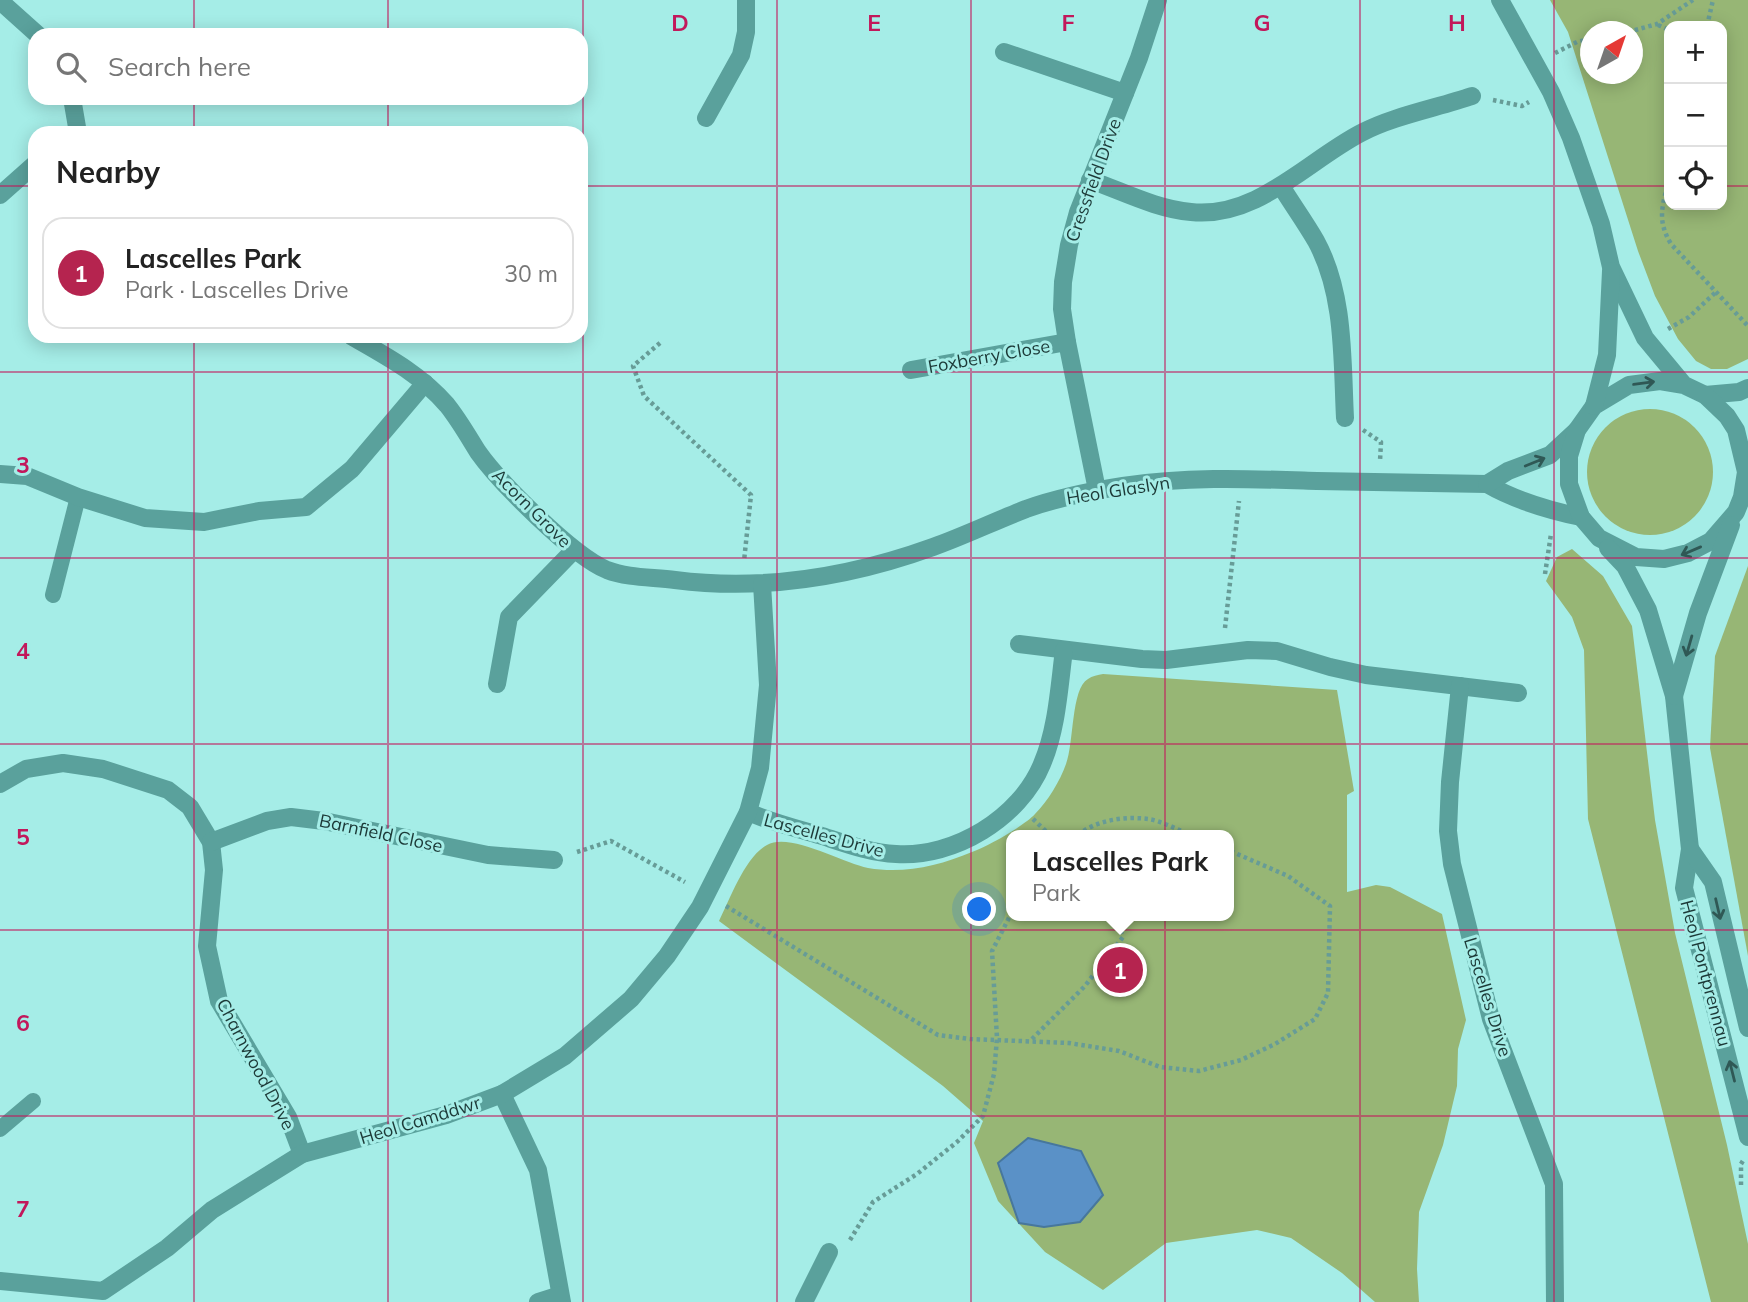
<!DOCTYPE html>
<html lang="en">
<head>
<meta charset="utf-8">
<style>
	body { margin:0; font-family:Mulish,sans-serif; background:#f6f6f6; color:#222 }
	.controls { position:absolute; right:21px; top:21px; display:grid; overflow:hidden; border-radius:14px; box-shadow:0 4px 18px #0003 }
	.controls button { width:63px; height:63px; display:grid; place-items:center; padding:0; border:0; border-bottom:2px solid #e0e0e0; background:#fff; color:#222; font:35px sans-serif }
	.compass { position:absolute; left:1580px; top:21px; width:63px; height:63px; border-radius:50%; background:#fff; box-shadow:0 4px 18px #0003; rotate:40deg }
	.you { position:absolute; left:980px; top:910px; width:24px; height:24px; margin:-18px; border:5px solid #fff; border-radius:50%; background:#1a73e8; box-shadow:0 0 0 10px #1a73e833 }
	.badge { display:grid; place-items:center; width:46px; height:46px; border-radius:50%; background:#b5244f; color:#fff; font-size:23px; font-weight:700 }
	.pin { position:absolute; translate:-50% -50%; border:4px solid #fff; box-shadow:0 2px 7px #0006 }
	.popup { position:absolute; left:1006px; top:830px; width:228px; height:91px; box-sizing:border-box; display:grid; place-content:center; border-radius:14px; background:#fff; filter:drop-shadow(0 2px 5px #0005); font-size:23px; white-space:nowrap; color:#767676 }
	.popup b { font-size:26px; color:#222 }
	.popup::after { content:''; position:absolute; left:50%; top:100%; margin-left:-14px; border:14px solid transparent; border-top-color:#fff }
	.list { margin:0; padding:0; list-style:none }
	h2 { display:flex; justify-content:space-between; align-items:center; height:91px; margin:0; padding:0 28px; font-size:30px }
	h2 small { font-size:23px; font-weight:400; color:#767676 }
	.list li { display:grid; grid-template-columns:46px 1fr auto; gap:21px; align-items:center; box-sizing:border-box; height:112px; margin:0 14px 14px; padding:0 14px; border:2px solid #e0e0e0; border-radius:21px }
	.list b { display:block; font-size:26px; white-space:nowrap }
	.list p { margin:0; font-size:23px; white-space:nowrap; color:#767676 }
	.list em { font-size:23px; font-style:normal; color:#767676 }
	.icon { flex:none; width:38px; height:38px; fill:none; stroke:currentColor; stroke-width:2; stroke-linecap:round; stroke-linejoin:round }
	.map { position:relative; flex:none; width:1748px; height:1302px; overflow:hidden }
	.search { position:absolute; background:#fff; box-shadow:0 4px 18px #0003; left:28px; top:28px; width:560px; height:77px; display:flex; align-items:center; gap:18px; box-sizing:border-box; padding:0 24px; border-radius:21px; color:#767676; font-size:26px }
	.panel { position:absolute; background:#fff; box-shadow:0 4px 18px #0003; left:28px; top:126px; width:560px; height:217px; border-radius:21px }
	.map>svg:first-child { display:block }
	.green { fill:#97b675; fill-rule:evenodd }
	.water { fill:#5a91c7; stroke:#47779c; stroke-width:2 }
	.lines { fill:none; stroke-linecap:round; stroke-linejoin:round }
	.path { stroke:#679c97; stroke-width:4.5; stroke-dasharray:3.5 3.5; stroke-linecap:butt }
	.service { stroke:#5aa19c; stroke-width:16 }
	.minor { stroke:#5aa19c; stroke-width:18 }
	.tertiary { stroke:#5aa19c; stroke-width:18 }
	.oneway { stroke:#2f5855 }
	.grid { fill:none; stroke:#c2185b; stroke-width:2; stroke-opacity:0.55 }
	.labels { text-anchor:middle; dominant-baseline:central; stroke-width:6; stroke-linejoin:round; paint-order:stroke }
	.street-label { font-size:18px; fill:#1c3937; stroke:#a5ede7 }
	.grid-label { font-size:23px; text-anchor:middle; font-weight:bold; fill:#c2185b; stroke:#a5ede7; stroke-width:6; stroke-linejoin:round; paint-order:stroke }
</style>
</head>
<body>
<div class="map">
<svg width="1748" height="1302" viewBox="0 0 1748 1302">
	<rect width="100%" height="100%" fill="#a5ede7"/>
	<!-- green -->
	<g class="green">
		<path d="M 1550,0 L 1748,0 L 1748,359 L 1727,369 L 1711,369 L 1696,361 L 1678,339 L 1655,296 L 1638,251 L 1568,32 ZM 1722,26 L 1722,205 L 1669,205 L 1669,26 ZM 1590,32 L 1632,32 L 1632,74 L 1590,74 Z"/>
		<circle cx="1650" cy="472" r="63"/>
		<path d="M 1572,549 L 1603,576 L 1632,626 L 1655,820 L 1675,933 L 1727,1145 L 1748,1244 L 1748,1302 L 1711,1302 L 1588,819 L 1584,650 L 1572,617 L 1546,581 L 1557,557 Z"/>
		<path d="M 1748,566 L 1748,956 L 1710,748 L 1715,656 Z"/>
		<path d="M 1103,674 L 1337,690 L 1354,791 L 1347,795 L 1347,892 L 1376,885 L 1390,887 L 1442,914 L 1466,1020 L 1458,1049 L 1457,1086 L 1443,1145 L 1419,1212 L 1417,1269 L 1419,1302 L 1375,1302 L 1342,1273 L 1291,1238 L 1257,1230 L 1166,1243 L 1103,1290 L 1045,1252 L 998,1201 L 974,1143 L 983,1121 L 943,1086 L 719,921 C 730,899 745,857 767,845 C 790,832 842,863 868,868 C 904,874 939,866 972,852 C 988,846 1024,826 1035,814 C 1048,801 1060,781 1066,764 C 1074,744 1071,688 1088,679 C 1092,676 1098,675 1103,674 ZM 1012,835 L 1228,835 L 1228,916 L 1012,916 Z"/>
	</g>
	<!-- water -->
	<path class="water" d="M 1028,1138 L 1081,1151 L 1103,1195 L 1080,1222 L 1044,1227 L 1019,1223 L 998,1163 Z"/>
	<g class="lines">
		<!-- path -->
		<g class="path">
			<path d="M 1658,25 L 1669,30"/>
			<path d="M 1707,26 L 1713,0"/>
			<path d="M 1628,32 L 1657,24 L 1693,0"/>
			<path d="M 1555,53 L 1577,42 L 1590,39"/>
			<path d="M 1493,100 L 1522,106 L 1529,102"/>
			<path d="M 1669,179 C 1663,205 1656,219 1671,244 L 1748,326"/>
			<path d="M 1668,329 L 1689,317 L 1716,292"/>
			<path d="M 660,343 L 633,366 L 644,396 L 751,495 L 744,561"/>
			<path d="M 1363,430 L 1381,442 L 1380,461"/>
			<path d="M 1545,574 L 1551,534"/>
			<path d="M 1225,628 L 1239,501"/>
			<path d="M 1033,819 L 1050,835"/>
			<path d="M 1078,835 C 1096,820 1125,816 1148,819 C 1162,821 1178,830 1191,835"/>
			<path d="M 577,852 L 611,841 L 685,882"/>
			<path d="M 726,906 L 938,1035 L 970,1039 L 1069,1043 L 1119,1051 L 1160,1067 L 1199,1071 L 1241,1060 L 1275,1044 L 1315,1019 L 1328,993 L 1330,906 L 1288,876 L 1228,850"/>
			<path d="M 1032,1039 L 1084,987 L 1123,937 L 1115,916"/>
			<path d="M 1741,1185 L 1741,1164 L 1744,1159"/>
			<path d="M 850,1240 L 873,1202 L 917,1174 L 957,1142 L 983,1116 L 994,1074 L 997,1038 L 992,951 L 1012,912"/>
		</g>
		<!-- service -->
		<g class="service">
			<path d="M 53,595 L 78,497"/>
			<path d="M 0,1129 L 33,1101"/>
		</g>
		<!-- minor -->
		<g class="minor">
			<path d="M 0,1 L 38,35"/>
			<path d="M 1004,52 L 1125,93"/>
			<path d="M 72,98 L 78,133"/>
			<path d="M 706,118 L 741,55 L 746,32 L 746,0"/>
			<path d="M 1090,180 C 1122,191 1156,209 1191,212 C 1257,219 1307,161 1361,133 C 1393,116 1437,108 1472,96"/>
			<path d="M 1281,186 C 1292,204 1305,222 1316,241 C 1345,294 1342,360 1345,418"/>
			<path d="M 0,195 L 35,164"/>
			<path d="M 351,336 C 386,356 420,374 447,405 C 459,420 468,436 478,452 C 500,483 573,556 607,570 C 628,578 652,577 675,580 C 762,591 850,577 933,547 C 964,536 995,521 1026,509 C 1057,498 1091,491 1123,486 C 1188,476 1253,479 1317,481 C 1374,482 1430,483 1487,484 C 1516,501 1548,510 1581,517"/>
			<path d="M 911,370 L 1067,342"/>
			<path d="M 1705,395 L 1739,392 L 1748,388"/>
			<path d="M 0,474 L 27,476 L 78,497 L 145,518 L 204,522 L 259,511 L 306,507 L 352,469 L 425,383"/>
			<path d="M 1487,484 L 1508,471 L 1550,455 L 1577,430"/>
			<path d="M 1097,490 L 1067,342 L 1062,309 L 1063,282 L 1069,245 L 1078,212 L 1139,58 L 1158,0"/>
			<path d="M 1019,644 L 1142,659 L 1166,660 L 1248,650 L 1277,651 L 1330,667 L 1366,675 L 1518,693"/>
			<path d="M 497,684 L 509,617 L 574,550"/>
			<path d="M 1460,686 L 1450,782 L 1448,831 L 1452,864 L 1491,1019 L 1554,1184 L 1555,1302"/>
			<path d="M 0,784 L 26,769 L 63,763 L 103,769 L 168,790 L 190,807 L 211,842 L 214,870 L 207,946 L 219,1001 L 288,1117 L 302,1154"/>
			<path d="M 748,812 C 771,822 795,828 819,835 C 844,843 870,853 896,854 C 954,858 1020,818 1042,764 C 1057,729 1059,688 1064,650"/>
			<path d="M 211,842 L 267,821 L 291,817 L 324,821 L 488,855 L 554,860"/>
			<path d="M 502,1094 L 538,1170 L 562,1302"/>
			<path d="M 0,1281 L 103,1291 L 167,1248 L 212,1210 L 302,1154 L 446,1115 L 502,1094 L 565,1056 L 631,999 L 667,956 L 700,907 L 748,812 L 760,768 L 768,685 L 762,584"/>
			<path d="M 538,1302 L 560,1295"/>
			<path d="M 804,1302 L 829,1252"/>
		</g>
		<!-- tertiary -->
		<g class="tertiary">
			<path d="M 1500,0 L 1551,92 L 1571,138 L 1601,224 L 1611,267 L 1645,338 L 1684,385 L 1705,395 L 1727,416 L 1736,430 L 1746,472 L 1742,497 L 1736,512 L 1711,541 L 1688,553 L 1664,559 L 1636,557 L 1599,538 L 1581,517 L 1569,484 L 1569,456 L 1577,430 L 1594,406 L 1629,385 L 1660,381 L 1684,385"/>
			<path d="M 1594,406 L 1607,355 L 1611,271"/>
			<path d="M 1608,548 L 1625,566 L 1648,610 L 1674,696 L 1690,849 L 1684,888 L 1748,1137"/>
			<path d="M 1674,696 L 1698,613 L 1731,525"/>
			<path d="M 1690,849 L 1713,882 L 1748,1028"/>
		</g>
	</g>
	<!-- one-way arrows -->
	<defs><path id="oneway-shaft" d="M-6 0H5M1.5-3L5.5 0L1.5 3" fill="none" stroke-width="1.6" stroke-linecap="round" stroke-linejoin="round" transform="scale(1.75)"/></defs>
	<g class="oneway">
		<use href="#oneway-shaft" transform="translate(1644 383) rotate(-8)"/>
		<use href="#oneway-shaft" transform="translate(1535 462) rotate(-22)"/>
		<use href="#oneway-shaft" transform="translate(1691 551) rotate(157)"/>
		<use href="#oneway-shaft" transform="translate(1689 646) rotate(106)"/>
		<use href="#oneway-shaft" transform="translate(1718 909) rotate(77)"/>
		<use href="#oneway-shaft" transform="translate(1732 1071) rotate(-104)"/>
	</g>
	<!-- grid -->
	<path class="grid" d="M 194,0 L 194,35M 388,0 L 388,35M 583,0 L 583,1302M 777,0 L 777,1302M 971,0 L 971,1302M 1165,0 L 1165,1302M 1360,0 L 1360,1302M 1554,0 L 1554,1302M 194,98 L 194,133M 388,98 L 388,133M 0,186 L 35,186M 581,186 L 1669,186M 1722,186 L 1748,186M 194,336 L 194,1302M 388,336 L 388,1302M 0,372 L 1748,372M 0,558 L 1748,558M 0,744 L 1748,744M 0,930 L 1748,930M 0,1116 L 1748,1116"/>
	<g class="labels">
		<!-- street labels -->
		<g class="street-label">
			<text transform="translate(1093 180) rotate(-70)">Cressfield Drive</text>
			<text transform="translate(989 356) rotate(-10)">Foxberry Close</text>
			<text transform="translate(1118 490) rotate(-9)">Heol Glaslyn</text>
			<text transform="translate(532 508) rotate(45)">Acorn Grove</text>
			<text transform="translate(381 833) rotate(12)">Barnfield Close</text>
			<text transform="translate(824 835) rotate(15)">Lascelles Drive</text>
			<text transform="translate(1706 973) rotate(75)">Heol Pontprennau</text>
			<text transform="translate(1488 997) rotate(73)">Lascelles Drive</text>
			<text transform="translate(256 1064) rotate(62)">Charnwood Drive</text>
			<text transform="translate(420 1120) rotate(-17)">Heol Camddwr</text>
		</g>
	</g>
	<g class="grid-label">
		<text x="680" y="31">D</text>
		<text x="874" y="31">E</text>
		<text x="1068" y="31">F</text>
		<text x="1262" y="31">G</text>
		<text x="1457" y="31">H</text>
		<text x="23" y="473">3</text>
		<text x="23" y="659">4</text>
		<text x="23" y="845">5</text>
		<text x="23" y="1031">6</text>
		<text x="23" y="1217">7</text>
	</g>
</svg>
<div class="controls">
<button>+</button>
<button>−</button>
<button><svg class="icon" aria-label="locate" viewBox="0 0 24 24"><circle cx="12" cy="12" r="6"/><path d="M12 2v4M12 18v4M2 12h4M18 12h4"/></svg></button>
</div>
<svg class="compass" viewBox="-18 -18 36 36"><path d="M0-13l5 13h-10z" fill="#e53935"/><path d="M0 13l5-13h-10z" fill="#767676"/></svg>
<div class="you"></div>
<div class="pin badge" style="left:1120px;top:970px">1</div>
<div class="popup"><b>Lascelles Park</b>Park</div>
<div class="search"><svg class="icon" aria-label="search" viewBox="0 0 24 24"><circle cx="10" cy="10" r="6"/><path d="M15 15l6 6"/></svg>Search here</div>
<section class="panel">
<h2>Nearby<small></small></h2>
<ul class="list">
<li><span class="badge">1</span><div><b>Lascelles Park</b><p>Park · Lascelles Drive</p></div><em>30 m</em></li>
</ul>
</section>
</div>
</body>
</html>
